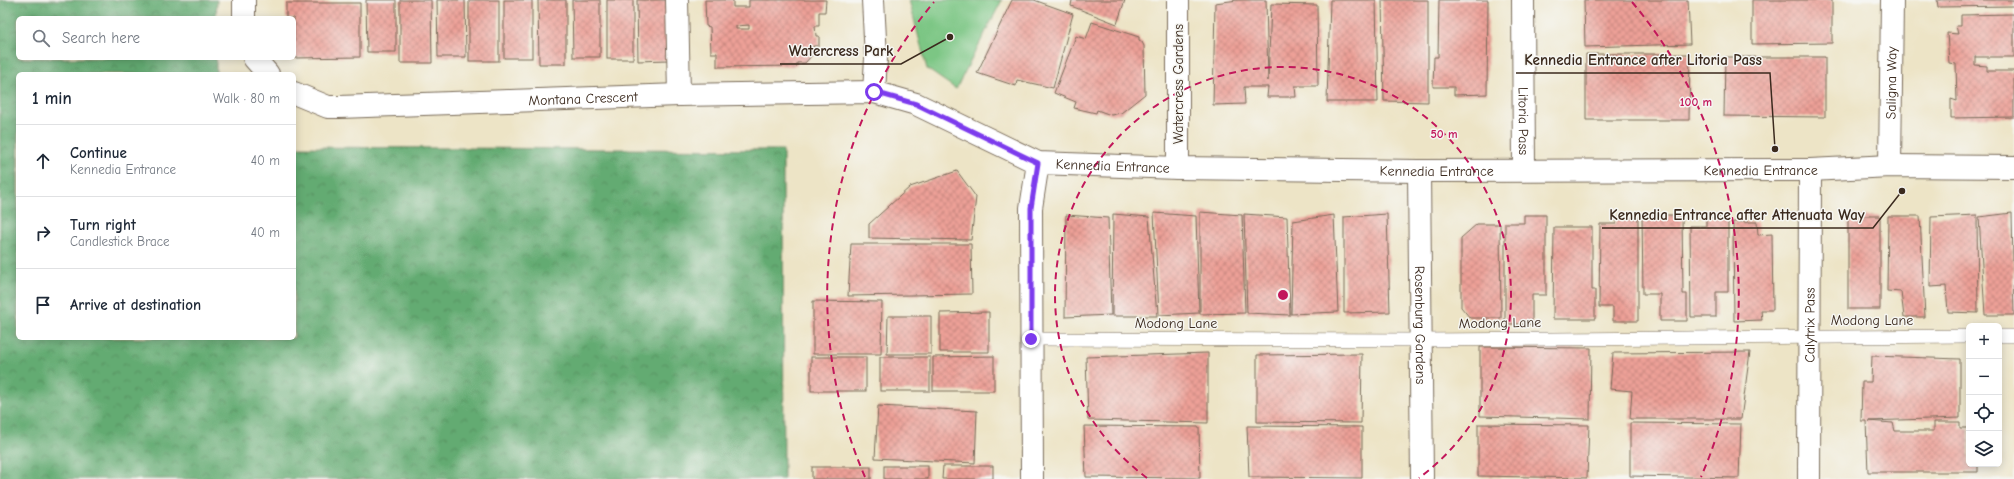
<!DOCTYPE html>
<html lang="en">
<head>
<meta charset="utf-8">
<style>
	body { margin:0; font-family:"Comic Neue",sans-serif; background:#f6f6f7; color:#1f2937 }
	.controls { position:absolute; right:12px; bottom:12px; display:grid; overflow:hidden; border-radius:6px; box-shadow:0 2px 10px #0003 }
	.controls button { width:36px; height:36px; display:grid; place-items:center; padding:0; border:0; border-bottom:1px solid #e0e1e3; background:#fff; color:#1f2937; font:20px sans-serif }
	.stop { position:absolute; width:12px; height:12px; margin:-9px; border:3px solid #7c3aed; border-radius:50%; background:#fff }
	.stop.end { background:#7c3aed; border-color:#fff; box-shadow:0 1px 4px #0008 }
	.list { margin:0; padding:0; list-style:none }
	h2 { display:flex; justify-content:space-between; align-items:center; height:52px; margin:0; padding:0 16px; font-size:17px }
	h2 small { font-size:13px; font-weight:400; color:#747a83 }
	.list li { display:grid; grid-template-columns:26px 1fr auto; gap:12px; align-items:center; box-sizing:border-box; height:72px; padding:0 16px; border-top:1px solid #e0e1e3 }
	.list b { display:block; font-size:15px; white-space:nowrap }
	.list p { margin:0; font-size:13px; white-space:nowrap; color:#747a83 }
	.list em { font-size:13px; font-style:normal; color:#747a83 }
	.icon { flex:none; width:22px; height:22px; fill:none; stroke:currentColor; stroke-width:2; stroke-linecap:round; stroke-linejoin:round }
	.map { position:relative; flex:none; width:2014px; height:479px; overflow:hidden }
	.search { position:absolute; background:#fff; box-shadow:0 2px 10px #0003; left:16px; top:16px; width:280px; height:44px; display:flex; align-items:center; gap:10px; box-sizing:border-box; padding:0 14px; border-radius:6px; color:#747a83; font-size:15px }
	.panel { position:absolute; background:#fff; box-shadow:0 2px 10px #0003; left:16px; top:72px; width:280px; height:268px; border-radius:6px }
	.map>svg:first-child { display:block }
	.forest { fill:url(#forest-crowns); stroke:#506a48 }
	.green { fill:#7bc684; stroke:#5b7851 }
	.building { fill:url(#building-cross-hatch); fill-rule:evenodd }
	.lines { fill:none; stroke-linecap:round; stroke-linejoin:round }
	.service-casing { stroke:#796b59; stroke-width:14 }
	.minor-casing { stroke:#796b59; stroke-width:24 }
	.service { stroke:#fff; stroke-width:13 }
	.minor { stroke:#fff; stroke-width:22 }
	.route { stroke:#7c3aed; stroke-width:5 }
	.ring { fill:none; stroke:#c2185b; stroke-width:2; stroke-dasharray:7 5 }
	.labels { text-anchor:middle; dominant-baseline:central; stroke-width:3; stroke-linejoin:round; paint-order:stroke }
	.street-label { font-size:14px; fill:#3b2a1e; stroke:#f6f6f2 }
	.centre { fill:#c2185b; stroke:#f6f6f2; stroke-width:2 }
	.ring-label { font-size:12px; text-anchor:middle; font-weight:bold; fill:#c2185b; stroke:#f6f6f2; stroke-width:3; stroke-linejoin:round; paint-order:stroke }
	.leader { fill:none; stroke:#3b2a1e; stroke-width:1.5 }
	.callout-dot { fill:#3b2a1e; stroke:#f6f6f2; stroke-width:1.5 }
	.callout-label { font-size:15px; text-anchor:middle; font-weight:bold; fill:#3b2a1e; stroke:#f6f6f2; stroke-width:3; stroke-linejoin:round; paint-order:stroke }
</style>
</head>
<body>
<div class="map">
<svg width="2014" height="479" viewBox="0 0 2014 479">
	<defs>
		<pattern id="forest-crowns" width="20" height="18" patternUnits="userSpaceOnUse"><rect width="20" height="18" fill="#64ab72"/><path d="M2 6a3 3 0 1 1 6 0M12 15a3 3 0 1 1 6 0" fill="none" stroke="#548b5d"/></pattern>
		<pattern id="building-cross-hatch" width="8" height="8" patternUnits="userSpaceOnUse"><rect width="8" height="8" fill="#eda097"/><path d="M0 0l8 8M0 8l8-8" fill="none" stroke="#c1837b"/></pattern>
	</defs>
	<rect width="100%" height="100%" fill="#f6f6f2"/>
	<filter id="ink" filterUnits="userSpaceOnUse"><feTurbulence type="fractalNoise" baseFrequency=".025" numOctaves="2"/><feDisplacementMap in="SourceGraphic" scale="8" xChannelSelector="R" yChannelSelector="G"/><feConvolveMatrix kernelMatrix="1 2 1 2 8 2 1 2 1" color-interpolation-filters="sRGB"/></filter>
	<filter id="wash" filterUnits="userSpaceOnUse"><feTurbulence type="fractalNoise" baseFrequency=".012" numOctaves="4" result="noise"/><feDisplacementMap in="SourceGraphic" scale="16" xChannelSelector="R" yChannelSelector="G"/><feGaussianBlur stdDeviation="0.9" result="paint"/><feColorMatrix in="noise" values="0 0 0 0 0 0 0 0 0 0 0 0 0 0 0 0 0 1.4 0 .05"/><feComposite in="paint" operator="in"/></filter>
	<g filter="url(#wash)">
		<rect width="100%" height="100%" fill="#ede4c6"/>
		<!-- forest -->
		<path class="forest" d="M 0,0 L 217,0 L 216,18 L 18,18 L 18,58 L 216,58 L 216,74 L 18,74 L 18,338 L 294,338 L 294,147 L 783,150 L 784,479 L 0,479 Z"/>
		<!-- green -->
		<path class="green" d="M 909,0 L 1002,0 L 956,89 L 927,69 Z"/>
		<g id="blocks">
			<!-- building -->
			<g class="building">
				<path d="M 366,0 L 396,0 L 396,52 L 367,52 Z"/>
				<path d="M 400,0 L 431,0 L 432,63 L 400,63 Z"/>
				<path d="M 437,0 L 465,0 L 466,57 L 438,57 Z"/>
				<rect x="469" y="0" width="30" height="61"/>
				<rect x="504" y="0" width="28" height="58"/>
				<path d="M 538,0 L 566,0 L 566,64 L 539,64 Z"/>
				<path d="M 572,0 L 600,0 L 600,57 L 573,57 Z"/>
				<rect x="607" y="0" width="26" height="59"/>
				<path d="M 637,0 L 668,0 L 668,60 L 638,61 Z"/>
				<path d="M 705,0 L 733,0 L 733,7 L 749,7 L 749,0 L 826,0 L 825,12 L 819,12 L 819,26 L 815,26 L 816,36 L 819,36 L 819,46 L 813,46 L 813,54 L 805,63 L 797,63 L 797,66 L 717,67 L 717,53 L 711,53 L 710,27 L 706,26 ZM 749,25 L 749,29 L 736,29 L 736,26 Z"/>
				<path d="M 1012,0 L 1034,0 L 1073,14 L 1053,88 L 1017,80 L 1016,86 L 977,73 Z"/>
				<path d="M 1072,0 L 1125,0 L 1117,24 L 1071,6 Z"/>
				<path d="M 1238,0 L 1266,0 L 1268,81 L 1271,4 L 1317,5 L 1318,86 L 1295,86 L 1296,97 L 1267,97 L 1268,87 L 1244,87 L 1245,104 L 1213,105 L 1215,3 Z"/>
				<path d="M 1330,0 L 1376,0 L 1378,102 L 1327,102 Z"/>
				<path d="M 1382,0 L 1428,0 L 1428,102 L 1384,101 Z"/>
				<path d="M 1439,0 L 1488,0 L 1487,94 L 1454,95 L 1454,87 L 1433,87 L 1434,57 L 1438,57 Z"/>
				<path d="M 1584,0 L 1688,0 L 1690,44 L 1585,47 Z"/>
				<path d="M 1752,0 L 1832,0 L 1832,43 L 1752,44 Z"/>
				<path d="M 1937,0 L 2014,0 L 2014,6 L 1938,7 Z"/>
				<path d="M 286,3 L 360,3 L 360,57 L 294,58 L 294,18 L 286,18 Z"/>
				<path d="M 2014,14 L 2014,57 L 1975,57 L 1975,65 L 1987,66 L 1987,71 L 2014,71 L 2014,117 L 1951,118 L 1951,99 L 1957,101 L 1956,64 L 1949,63 L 1947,33 L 1958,34 L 1956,26 L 1961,26 L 1961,15 Z"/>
				<path d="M 1092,22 L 1139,37 L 1139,40 L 1142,42 L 1144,46 L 1145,94 L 1121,113 L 1111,115 L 1097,110 L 1096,113 L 1074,108 L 1076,102 L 1054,93 L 1076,36 L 1086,39 Z"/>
				<path d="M 1586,54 L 1690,54 L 1689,120 L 1586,120 Z"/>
				<path d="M 1725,57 L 1825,57 L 1825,117 L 1724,116 Z"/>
				<path d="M 957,171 L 976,197 L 971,240 L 869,238 L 869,224 L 910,187 Z"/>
				<path d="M 1200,212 L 1242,215 L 1245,313 L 1200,314 Z"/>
				<path d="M 1154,213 L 1196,216 L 1199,313 L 1159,315 Z"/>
				<path d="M 2012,213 L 2014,315 L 1985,315 L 1979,217 Z"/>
				<path d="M 1113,214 L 1149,217 L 1157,316 L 1112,316 Z"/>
				<path d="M 1244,214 L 1287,217 L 1290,315 L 1247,313 Z"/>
				<path d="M 1387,214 L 1390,312 L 1344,313 L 1344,217 Z"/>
				<path d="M 1066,215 L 1108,218 L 1111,315 L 1065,317 Z"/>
				<path d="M 1334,215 L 1338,312 L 1291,314 L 1293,221 Z"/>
				<path d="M 1524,215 L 1546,215 L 1546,295 L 1532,295 L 1532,324 L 1505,324 L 1505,223 L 1524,223 Z"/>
				<path d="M 1642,215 L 1682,215 L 1683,294 L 1687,294 L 1687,321 L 1660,321 L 1660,294 L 1643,294 Z"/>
				<path d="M 1977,215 L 1978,313 L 1948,312 L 1946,286 L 1930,287 L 1931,217 Z"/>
				<rect x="1848" y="216" width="32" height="93"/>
				<path d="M 1888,216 L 1920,216 L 1925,317 L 1904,317 L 1901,292 L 1887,291 Z"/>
				<path d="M 1728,217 L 1728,292 L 1716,292 L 1716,317 L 1691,317 L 1690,226 L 1706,226 L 1706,218 Z"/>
				<path d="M 1616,218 L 1638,218 L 1638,321 L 1613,321 L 1613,307 L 1599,307 L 1600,224 L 1616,224 Z"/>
				<path d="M 1733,222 L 1757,222 L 1758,235 L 1772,234 L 1773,310 L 1761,310 L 1762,320 L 1734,321 Z"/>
				<path d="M 1477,224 L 1500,224 L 1501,318 L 1470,318 L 1461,307 L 1461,238 Z"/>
				<path d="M 1554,227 L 1592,227 L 1592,290 L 1595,290 L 1595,319 L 1553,319 Z"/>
				<path d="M 851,244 L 971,244 L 972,294 L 848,296 Z"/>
				<path d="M 813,301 L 882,302 L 881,354 L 813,354 Z"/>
				<path d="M 989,312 L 989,352 L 940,352 L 940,313 Z"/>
				<path d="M 888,316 L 931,316 L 931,354 L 887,354 Z"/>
				<path d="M 1480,347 L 1591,348 L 1590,419 L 1480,416 Z"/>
				<path d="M 1750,352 L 1741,419 L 1630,419 L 1632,391 L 1610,389 L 1613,353 Z"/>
				<path d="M 1208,353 L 1208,423 L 1088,420 L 1086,357 Z"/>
				<path d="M 1362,354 L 1361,423 L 1257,422 L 1257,355 Z"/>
				<path d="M 994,356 L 994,391 L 933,391 L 933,357 Z"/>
				<path d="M 1872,356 L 1960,359 L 1960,418 L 1868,421 L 1893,423 L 1895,431 L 1934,431 L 1934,422 L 1960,422 L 1960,428 L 1969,428 L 1969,464 L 1978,464 L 1978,472 L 1868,472 L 1866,421 L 1861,421 L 1862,382 L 1871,382 Z"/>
				<rect x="811" y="357" width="55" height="34"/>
				<rect x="880" y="357" width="50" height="34"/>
				<path d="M 878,406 L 977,411 L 975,463 L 875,458 Z"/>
				<path d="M 1630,423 L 1741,424 L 1739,478 L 1630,476 Z"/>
				<path d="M 1478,424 L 1589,425 L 1587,478 L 1478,476 Z"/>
				<path d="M 1084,426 L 1199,427 L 1200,478 L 1086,477 Z"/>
				<path d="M 1247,426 L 1362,427 L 1362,478 L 1249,477 Z"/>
				<rect x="884" y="466" width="44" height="13"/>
				<path d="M 943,466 L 993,466 L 993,479 L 942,479 Z"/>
				<rect x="812" y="467" width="59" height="12"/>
			</g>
		</g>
	</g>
	<g filter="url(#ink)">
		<use href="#blocks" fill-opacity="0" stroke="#796b59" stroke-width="1"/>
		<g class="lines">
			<!-- service casing -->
			<g class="service-casing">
				<g id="service">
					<path d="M 1999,336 L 2014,336"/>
					<path d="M 1031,339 L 1422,340 L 1969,336"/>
				</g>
			</g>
			<!-- minor casing -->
			<g class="minor-casing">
				<g id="minor">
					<path d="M 244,0 L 244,18"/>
					<path d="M 677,0 L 679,95"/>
					<path d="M 873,0 L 876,58 L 874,92"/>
					<path d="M 1178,0 L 1178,168"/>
					<path id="s1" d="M 1523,0 L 1524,170"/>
					<path d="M 254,58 L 268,74"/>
					<path id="s2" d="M 294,93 L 328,107 L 339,107 L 679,95 L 874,92 L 916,104 L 1038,163 L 1178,168 L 1419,171 L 1810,170 L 1890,166 L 2014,167"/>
					<path id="s3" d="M 1890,166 L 1892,0"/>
					<path id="s4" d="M 1419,171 L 1422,479"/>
					<path d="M 1032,479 L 1031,208 L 1038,163"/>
					<path id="s5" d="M 1809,479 L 1810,170"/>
				</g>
			</g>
			<!-- service -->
			<use href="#service" class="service"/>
			<!-- minor -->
			<use href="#minor" class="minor"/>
		</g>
	</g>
	<g class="lines" filter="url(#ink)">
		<!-- route -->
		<path class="route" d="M 874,92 L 916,104 L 1038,163 L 1031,208 L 1031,339"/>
	</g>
	<!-- distance rings -->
	<g class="ring">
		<path d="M1147 478A228 228 0 1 1 1419 478"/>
		<path d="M865 477A456 456 0 0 1 934 2M1632 2A456 456 0 0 1 1701 477"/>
	</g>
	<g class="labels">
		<!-- street labels -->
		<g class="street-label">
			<text stroke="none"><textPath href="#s3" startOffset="83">Saligna Way</textPath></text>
			<text transform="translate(1178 84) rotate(-90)">Watercress Gardens</text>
			<text stroke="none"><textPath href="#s2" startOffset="292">Montana Crescent</textPath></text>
			<text stroke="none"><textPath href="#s1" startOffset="121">Litoria Pass</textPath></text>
			<text stroke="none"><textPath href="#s2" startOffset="837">Kennedia Entrance</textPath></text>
			<text stroke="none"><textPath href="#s2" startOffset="1161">Kennedia Entrance</textPath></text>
			<text stroke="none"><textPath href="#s2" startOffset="1485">Kennedia Entrance</textPath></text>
			<text x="1872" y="320">Modong Lane</text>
			<text x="1176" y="323">Modong Lane</text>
			<text transform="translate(1500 323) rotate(-1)">Modong Lane</text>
			<text stroke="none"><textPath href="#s4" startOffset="154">Rosenburg Gardens</textPath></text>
			<text stroke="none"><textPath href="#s5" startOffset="154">Calytrix Pass</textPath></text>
		</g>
	</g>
	<circle cx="1283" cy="295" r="6" class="centre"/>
	<g class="ring-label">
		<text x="1696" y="106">100 m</text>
		<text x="1444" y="138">50 m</text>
	</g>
	<!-- callouts -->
	<path class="leader" d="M950 37L901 64H780M1775 149L1770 73H1516M1902 191L1873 228H1602"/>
	<g class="callout-dot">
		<circle cx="950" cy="37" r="4"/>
		<circle cx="1775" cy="149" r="4"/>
		<circle cx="1902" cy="191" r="4"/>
	</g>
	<g class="callout-label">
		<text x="841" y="56">Watercress Park</text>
		<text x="1643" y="65">Kennedia Entrance after Litoria Pass</text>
		<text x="1737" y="220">Kennedia Entrance after Attenuata Way</text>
	</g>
</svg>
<div class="controls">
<button>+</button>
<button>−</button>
<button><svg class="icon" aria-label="locate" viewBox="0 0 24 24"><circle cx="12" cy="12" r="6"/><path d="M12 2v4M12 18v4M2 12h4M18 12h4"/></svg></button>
<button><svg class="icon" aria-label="layers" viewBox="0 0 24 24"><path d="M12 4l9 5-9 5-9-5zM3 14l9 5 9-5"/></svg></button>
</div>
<div class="stop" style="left:874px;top:92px"></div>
<div class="stop end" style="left:1031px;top:339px"></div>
<div class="search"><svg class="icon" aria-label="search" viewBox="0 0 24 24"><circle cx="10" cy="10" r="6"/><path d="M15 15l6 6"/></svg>Search here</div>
<section class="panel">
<h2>1 min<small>Walk · 80 m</small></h2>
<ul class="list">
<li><svg class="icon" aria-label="ahead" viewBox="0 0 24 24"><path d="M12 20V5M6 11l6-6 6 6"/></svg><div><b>Continue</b><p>Kennedia Entrance</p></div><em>40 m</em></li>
<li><svg class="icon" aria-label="right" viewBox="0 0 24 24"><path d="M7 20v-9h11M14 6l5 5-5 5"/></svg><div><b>Turn right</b><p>Candlestick Brace</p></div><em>40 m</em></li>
<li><svg class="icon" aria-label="arrive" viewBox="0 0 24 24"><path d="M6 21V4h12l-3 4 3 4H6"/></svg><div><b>Arrive at destination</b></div></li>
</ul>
</section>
</div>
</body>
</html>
